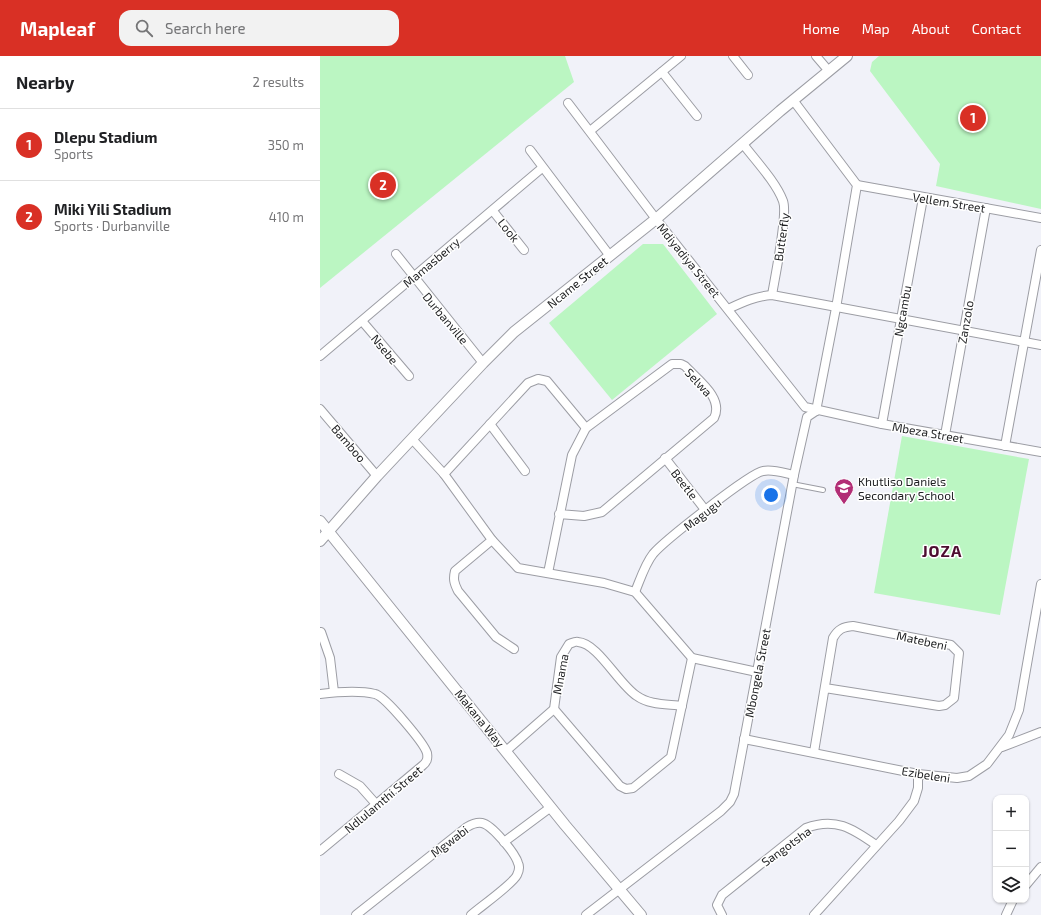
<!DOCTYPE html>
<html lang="en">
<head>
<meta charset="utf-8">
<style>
	body { margin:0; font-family:"Exo 2",sans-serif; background:#f2f2f2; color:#202124 }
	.controls { position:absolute; right:12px; bottom:12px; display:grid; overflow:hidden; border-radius:8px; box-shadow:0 1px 3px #0004 }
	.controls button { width:36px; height:36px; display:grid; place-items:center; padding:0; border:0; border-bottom:1px solid #e0e0e0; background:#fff; color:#202124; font:20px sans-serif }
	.you { position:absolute; left:451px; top:439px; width:14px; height:14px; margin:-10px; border:3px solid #fff; border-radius:50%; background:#1a73e8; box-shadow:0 0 0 6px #1a73e833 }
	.badge { display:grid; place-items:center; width:26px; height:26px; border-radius:50%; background:#d93025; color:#fff; font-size:13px; font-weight:700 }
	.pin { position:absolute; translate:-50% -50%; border:2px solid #fff; box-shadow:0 1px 4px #0006 }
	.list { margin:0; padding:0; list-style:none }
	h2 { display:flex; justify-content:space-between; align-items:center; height:52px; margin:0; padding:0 16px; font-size:17px }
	h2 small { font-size:13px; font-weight:400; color:#757577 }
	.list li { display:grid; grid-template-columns:26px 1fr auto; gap:12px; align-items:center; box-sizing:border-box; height:72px; padding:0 16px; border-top:1px solid #e0e0e0 }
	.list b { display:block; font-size:15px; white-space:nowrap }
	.list p { margin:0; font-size:13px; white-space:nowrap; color:#757577 }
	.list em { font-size:13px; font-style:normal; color:#757577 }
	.icon { flex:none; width:22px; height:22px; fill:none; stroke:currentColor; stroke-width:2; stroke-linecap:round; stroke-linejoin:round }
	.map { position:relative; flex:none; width:721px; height:859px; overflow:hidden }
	header { display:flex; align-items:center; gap:24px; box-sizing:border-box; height:56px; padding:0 20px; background:#d93025; color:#fff }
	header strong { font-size:19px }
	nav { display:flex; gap:22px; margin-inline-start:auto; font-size:14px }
	.search { width:280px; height:36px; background:#f2f2f2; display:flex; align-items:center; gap:10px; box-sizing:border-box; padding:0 14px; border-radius:12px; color:#757577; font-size:15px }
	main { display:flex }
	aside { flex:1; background:#fff }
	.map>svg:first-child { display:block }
	.green { fill:#bbf6c2 }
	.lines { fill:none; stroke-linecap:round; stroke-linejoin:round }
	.service-casing { stroke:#9c9da4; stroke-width:6 }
	.minor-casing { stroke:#9c9da4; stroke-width:10 }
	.tertiary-casing { stroke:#9c9da4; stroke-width:12 }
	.service { stroke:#fff; stroke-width:4 }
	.minor { stroke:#fff; stroke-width:8 }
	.tertiary { stroke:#fff; stroke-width:10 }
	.labels { text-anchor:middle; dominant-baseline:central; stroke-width:3; stroke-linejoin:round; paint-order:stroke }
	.street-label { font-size:12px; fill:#1e1f21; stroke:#fff }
	.poi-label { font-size:12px; fill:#1e1f21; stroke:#fff; text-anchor:start }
	.district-label { font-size:16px; font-weight:bold; letter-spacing:1px; fill:#4d0d30; stroke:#fff }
</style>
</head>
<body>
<header>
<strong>Mapleaf</strong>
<div class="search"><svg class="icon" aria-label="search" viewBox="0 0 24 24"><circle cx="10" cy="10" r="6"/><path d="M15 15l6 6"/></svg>Search here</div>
<nav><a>Home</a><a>Map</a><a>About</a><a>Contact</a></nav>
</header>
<main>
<aside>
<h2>Nearby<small>2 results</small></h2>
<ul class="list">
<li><span class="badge">1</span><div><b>Dlepu Stadium</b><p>Sports</p></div><em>350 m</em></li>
<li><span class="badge">2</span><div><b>Miki Yili Stadium</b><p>Sports · Durbanville</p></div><em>410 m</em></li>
</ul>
</aside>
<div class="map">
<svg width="721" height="859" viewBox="0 0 721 859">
	<rect width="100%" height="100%" fill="#f1f2f9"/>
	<!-- green -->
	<g class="green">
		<path d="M 0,0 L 245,0 L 254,26 L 0,232 Z"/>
		<path d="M 559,0 L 721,0 L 721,153 L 616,130 L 620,108 L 550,15 L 552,6 Z"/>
		<path d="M 323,188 L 343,188 L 397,258 L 292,344 L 229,267 Z"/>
		<path d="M 582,380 L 709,403 L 680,559 L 554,537 Z"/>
	</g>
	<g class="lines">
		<!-- service casing -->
		<g class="service-casing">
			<path id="service" d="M 472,428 L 503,434"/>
		</g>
		<!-- minor casing -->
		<g class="minor-casing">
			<g id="minor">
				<path d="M 413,0 L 428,19"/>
				<path d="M 496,0 L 508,14"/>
				<path d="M 342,16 L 377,60"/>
				<path d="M 473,44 L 537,129 L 516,252 L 496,355"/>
				<path d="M 248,47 L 336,163 L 485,351 L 562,368 L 721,396"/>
				<path d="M 270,75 L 361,0"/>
				<path d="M 423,88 C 435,104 456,126 463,145 C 468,158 455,221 452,239"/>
				<path d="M 210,94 L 290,200"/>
				<path d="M 537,129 L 721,162"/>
				<path d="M 173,155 L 204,194"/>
				<path d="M 76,198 L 163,307"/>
				<path d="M 408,253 C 423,246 436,240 452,239 L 721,289"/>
				<path d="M 42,265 L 89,320"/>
				<path d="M 0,300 L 222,112"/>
				<path d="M 0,353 L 57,420"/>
				<path d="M 170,368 L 205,415"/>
				<path d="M 562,368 L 603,142"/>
				<path d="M 625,379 L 666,152"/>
				<path d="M 92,383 L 124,418 L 172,484 L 198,512 L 284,527 L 315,536 L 372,602 L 437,616"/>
				<path d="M 685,390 L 721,194"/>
				<path d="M 345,402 L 386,455"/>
				<path d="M 124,418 L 208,327 L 218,323 L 227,325 L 266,372"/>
				<path d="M 172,484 L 135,515 C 133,523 134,527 138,535 L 176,581 L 194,593"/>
				<path d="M 228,517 L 252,399 L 266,372 L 352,308 L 361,308 L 365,310 C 378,324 404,342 394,362 L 282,456 L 264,460 L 239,458"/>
				<path d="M 315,536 C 320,524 325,508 333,498 C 344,485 430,417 443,415 C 453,413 464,417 474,419"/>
				<path d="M 1,576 L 10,602 L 14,636"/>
				<path d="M 0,638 C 17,636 38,634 55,638 C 65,640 104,687 107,697 C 108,703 107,706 102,710 L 0,795"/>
				<path d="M 234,653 L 300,730 L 306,733 L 313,732 L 351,701 L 372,602"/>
				<path d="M 424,683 L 598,718 L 637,722 L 649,720 L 667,708 L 689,679 L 699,654 L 721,528"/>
				<path d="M 682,691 L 721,676"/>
				<path d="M 186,695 L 234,653 L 241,601 L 249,588 C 252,587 256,585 258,586 C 278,587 299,629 317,640 C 329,649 348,648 362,650"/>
				<path d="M 494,696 L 513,582 C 518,573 523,571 533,570 L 631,589 L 639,597 L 634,642 L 625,649 L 619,650 L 505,632"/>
				<path d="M 19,718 L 40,730 L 56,748"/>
				<path d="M 184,786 L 231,751"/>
				<path d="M 706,829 L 721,811"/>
				<path d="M 36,859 L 147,771 C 152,768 156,766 162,767 C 172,769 195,797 198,807 C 200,811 199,815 197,819 C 193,828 160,851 151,859"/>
				<path d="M 266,859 L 401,755 L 410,746 L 414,738 L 474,419 L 487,361 L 496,355"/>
				<path d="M 402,859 L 397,849 L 402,839 L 486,772 C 515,761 532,772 556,789"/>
				<path d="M 494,859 L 579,765 L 594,745 L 598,732 L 598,718"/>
				<path d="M 686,859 L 693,844"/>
			</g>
		</g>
		<!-- tertiary casing -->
		<g class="tertiary-casing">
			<g id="tertiary">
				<path d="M 0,465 L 245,769 L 321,859"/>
				<path d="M 0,485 L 57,420 L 163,307 L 194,276 L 336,163 L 460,55 L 527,0"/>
			</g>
		</g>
		<!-- service -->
		<use href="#service" class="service"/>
		<!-- minor -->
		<use href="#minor" class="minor"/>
		<!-- tertiary -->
		<use href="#tertiary" class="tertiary"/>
	</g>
	<!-- icons -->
	<defs>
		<g id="school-pin" transform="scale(1)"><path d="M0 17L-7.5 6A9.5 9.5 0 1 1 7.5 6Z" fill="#b22e76" stroke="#fff"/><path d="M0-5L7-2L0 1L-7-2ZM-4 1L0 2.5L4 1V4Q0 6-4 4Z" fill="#fff"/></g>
	</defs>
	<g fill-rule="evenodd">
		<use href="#school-pin" x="524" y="432"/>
	</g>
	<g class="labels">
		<!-- street labels -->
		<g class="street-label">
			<text transform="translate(629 146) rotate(9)">Vellem Street</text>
			<text transform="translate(189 174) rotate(51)">Look</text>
			<text transform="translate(461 181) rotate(-82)">Butterfly</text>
			<text transform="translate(369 204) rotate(51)">Mdiyadiya Street</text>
			<text transform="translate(111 206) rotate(-40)">Mamasberry</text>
			<text transform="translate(257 226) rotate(-39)">Ncame Street</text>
			<text transform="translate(582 255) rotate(-80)">Ngcambu</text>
			<text transform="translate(126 262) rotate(50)">Durbanville</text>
			<text transform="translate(645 266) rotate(-80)">Zanzolo</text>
			<text transform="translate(65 293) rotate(50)">Nsebe</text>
			<text transform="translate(379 326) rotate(47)">Selwa</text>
			<text transform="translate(608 376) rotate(10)">Mbeza Street</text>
			<text transform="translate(29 387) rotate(49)">Bamboo</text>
			<text transform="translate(365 428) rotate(52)">Beetle</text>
			<text transform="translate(382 458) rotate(-38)">Magugu</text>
			<text transform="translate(602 584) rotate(12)">Matebeni</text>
			<text transform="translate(437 617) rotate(-79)">Mbongela Street</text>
			<text transform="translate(240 618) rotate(-79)">Mnama</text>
			<text transform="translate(160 662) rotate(51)">Makana Way</text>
			<text transform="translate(606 718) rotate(9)">Ezibeleni</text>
			<text transform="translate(63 743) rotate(-40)">Ndlulamthi Street</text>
			<text transform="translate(129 785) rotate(-37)">Mgwabi</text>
			<text transform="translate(466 790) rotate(-36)">Sangotsha</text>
		</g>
		<!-- poi labels -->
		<g class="poi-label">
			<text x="538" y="425">Khutliso Daniels<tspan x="538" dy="14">Secondary School</tspan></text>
		</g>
		<!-- district labels -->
		<g class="district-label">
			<text x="622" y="494">JOZA</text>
		</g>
	</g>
</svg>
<div class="controls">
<button>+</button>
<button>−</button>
<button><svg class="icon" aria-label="layers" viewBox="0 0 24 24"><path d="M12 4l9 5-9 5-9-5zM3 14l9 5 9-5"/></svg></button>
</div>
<div class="you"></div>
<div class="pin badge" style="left:653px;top:62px">1</div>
<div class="pin badge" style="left:63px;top:129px">2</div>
</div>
</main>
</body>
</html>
